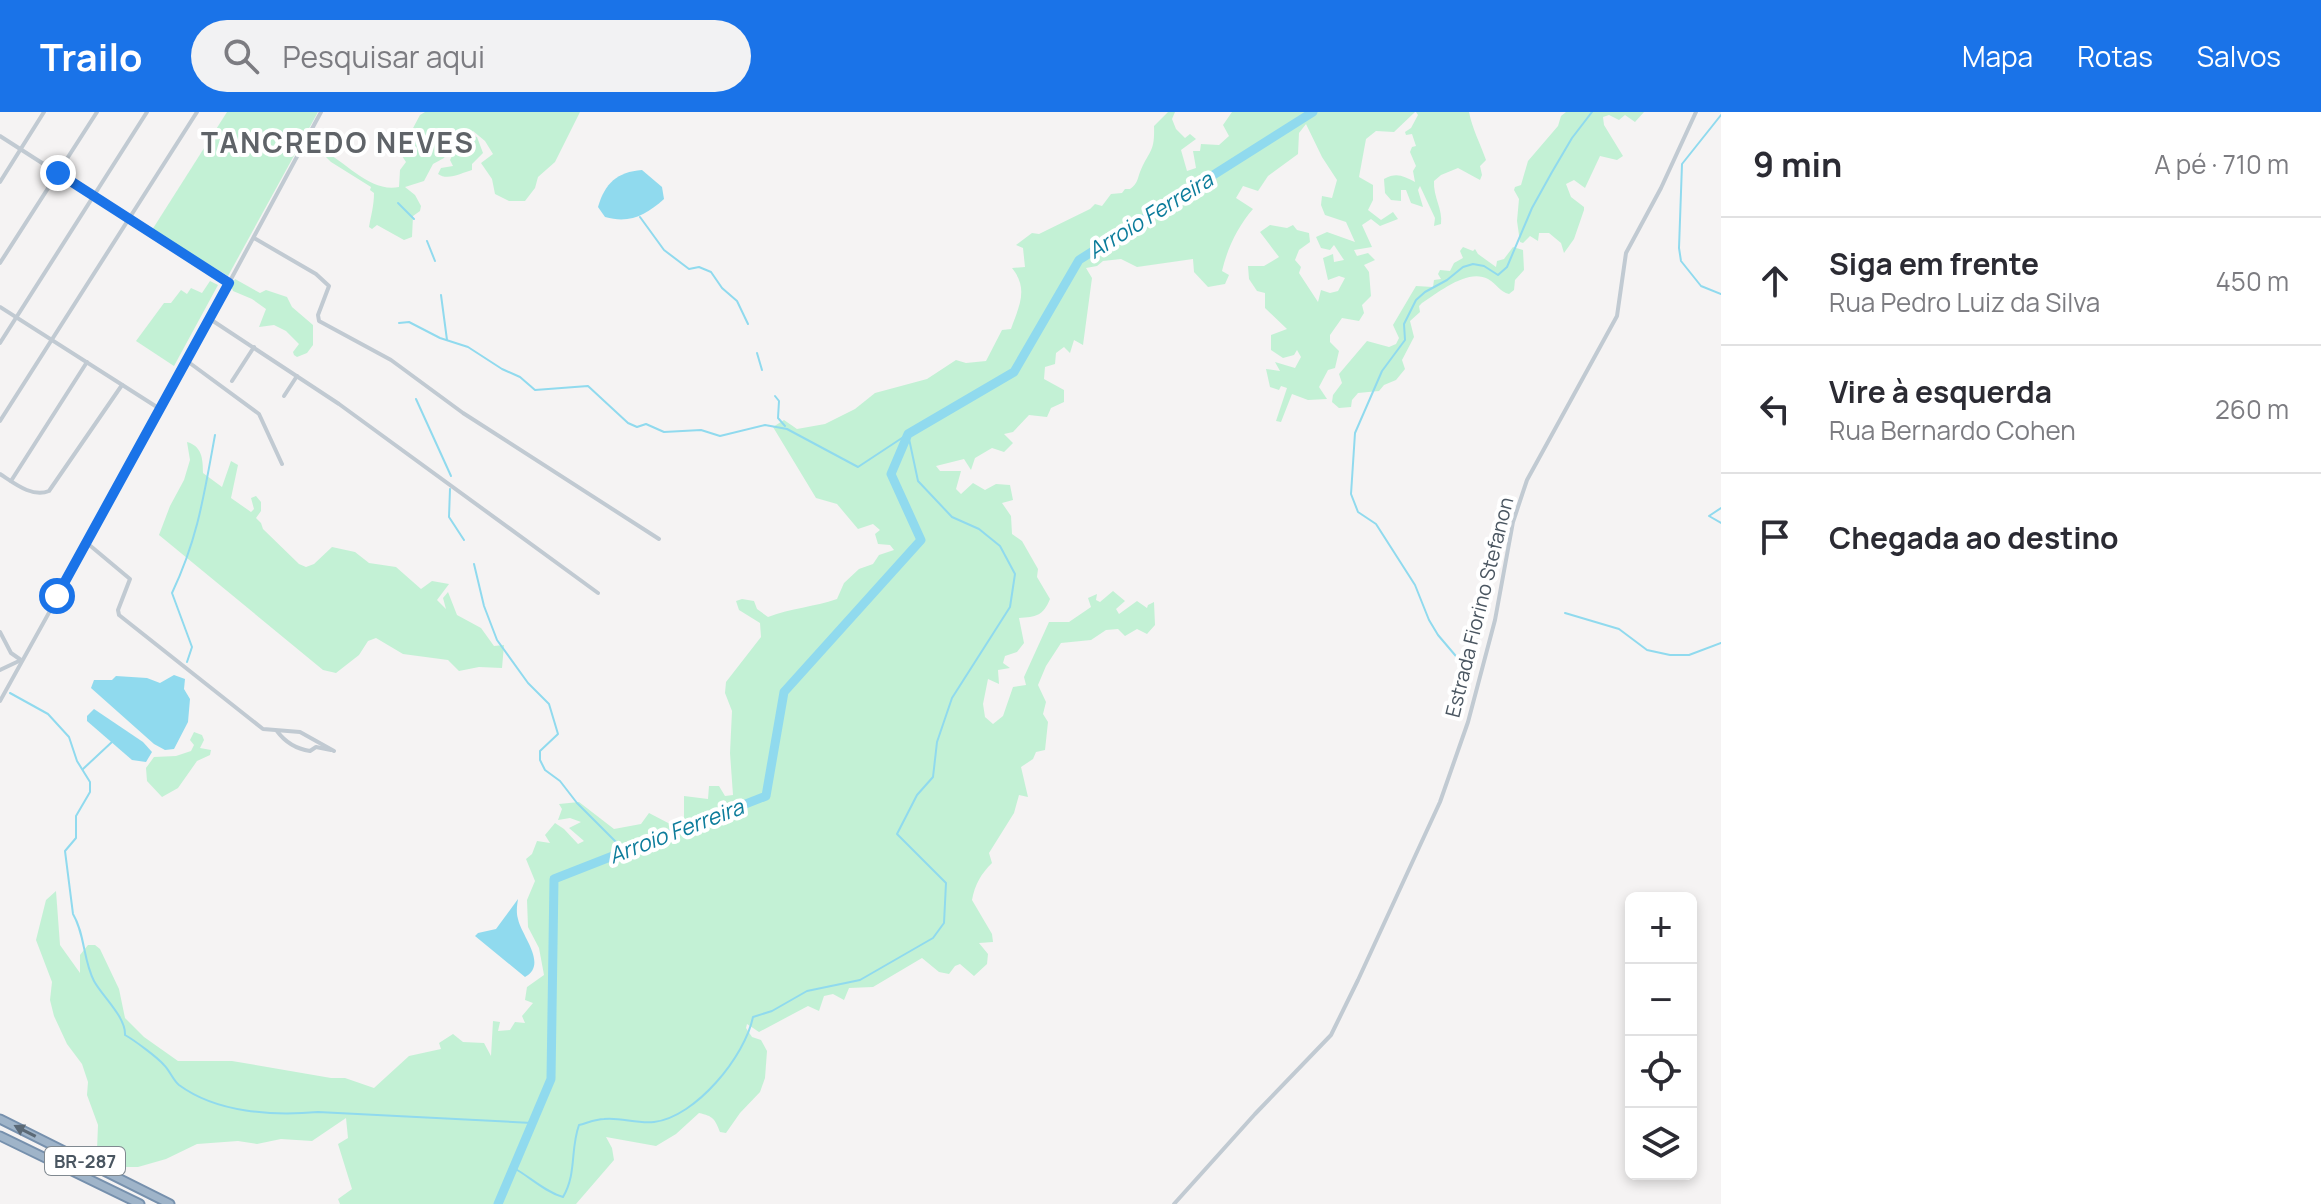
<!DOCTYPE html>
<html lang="pt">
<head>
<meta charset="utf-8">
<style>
	body { margin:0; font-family:Manrope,sans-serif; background:#f2f2f3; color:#2b2b33 }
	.controls { position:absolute; right:24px; bottom:24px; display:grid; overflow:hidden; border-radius:12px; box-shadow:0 4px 12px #0003 }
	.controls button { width:72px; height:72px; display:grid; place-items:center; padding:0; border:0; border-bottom:2px solid #e1e1e2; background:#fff; color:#2b2b33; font:40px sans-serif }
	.stop { position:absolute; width:24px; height:24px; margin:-18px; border:6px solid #1a73e8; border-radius:50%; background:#fff }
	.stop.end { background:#1a73e8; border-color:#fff; box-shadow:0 2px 8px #0008 }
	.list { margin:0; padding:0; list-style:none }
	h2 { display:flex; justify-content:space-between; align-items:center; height:104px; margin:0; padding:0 32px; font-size:34px }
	h2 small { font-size:26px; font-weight:400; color:#7c7c81 }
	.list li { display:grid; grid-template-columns:52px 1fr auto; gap:24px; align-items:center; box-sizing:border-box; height:128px; padding:0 32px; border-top:2px solid #e1e1e2 }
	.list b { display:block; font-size:30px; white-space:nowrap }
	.list p { margin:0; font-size:26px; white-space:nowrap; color:#7c7c81 }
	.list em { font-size:26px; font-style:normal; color:#7c7c81 }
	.icon { flex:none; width:44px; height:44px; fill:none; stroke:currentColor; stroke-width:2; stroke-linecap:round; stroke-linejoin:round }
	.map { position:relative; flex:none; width:1721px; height:1092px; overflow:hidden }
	header { display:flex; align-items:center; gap:48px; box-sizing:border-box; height:112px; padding:0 40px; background:#1a73e8; color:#fff }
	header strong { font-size:38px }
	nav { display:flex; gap:44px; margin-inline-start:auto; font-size:28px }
	.search { width:560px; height:72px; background:#f2f2f3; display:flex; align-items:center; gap:20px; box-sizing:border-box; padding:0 28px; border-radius:44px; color:#7c7c81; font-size:30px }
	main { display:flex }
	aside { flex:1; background:#fff }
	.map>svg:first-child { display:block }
	.green { fill:#c3f1d5 }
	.water { fill:#90daee }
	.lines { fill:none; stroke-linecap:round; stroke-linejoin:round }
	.stream { stroke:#90daee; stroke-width:2 }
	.river { stroke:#90daee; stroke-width:9 }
	.trunk-casing { stroke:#7690ad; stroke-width:11 }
	.minor { stroke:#c1cad2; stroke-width:4 }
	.trunk { stroke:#9fb4c9; stroke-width:7 }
	.oneway { fill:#5b6976 }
	.route { stroke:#1a73e8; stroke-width:10 }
	.labels { text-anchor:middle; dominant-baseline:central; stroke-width:8; stroke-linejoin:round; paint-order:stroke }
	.shield { fill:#fff; stroke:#808990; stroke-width:2 }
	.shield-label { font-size:18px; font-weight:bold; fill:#4a5661 }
	.street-label { font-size:20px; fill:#4a5661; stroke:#fff }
	.water-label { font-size:22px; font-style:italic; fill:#0c7c9b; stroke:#fff }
	.district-label { font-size:28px; font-weight:bold; letter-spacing:2px; fill:#5f6368; stroke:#fff }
</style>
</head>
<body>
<header>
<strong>Trailo</strong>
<div class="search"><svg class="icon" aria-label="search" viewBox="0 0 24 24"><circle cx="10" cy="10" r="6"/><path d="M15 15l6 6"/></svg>Pesquisar aqui</div>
<nav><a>Mapa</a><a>Rotas</a><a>Salvos</a></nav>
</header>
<main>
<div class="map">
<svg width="1721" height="1092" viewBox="0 0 1721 1092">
	<rect width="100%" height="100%" fill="#f5f3f3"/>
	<!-- green -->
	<g class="green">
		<path d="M 227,0 L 318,0 L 228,164 L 152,118 Z"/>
		<path d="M 425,0 L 580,0 L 555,50 L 538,65 L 535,76 L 525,89 L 509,89 L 495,82 L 492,67 L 481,51 L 493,42 L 485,29 L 473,19 L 466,26 L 464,33 L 470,35 L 474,24 L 477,25 L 483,41 L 472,52 L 472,58 C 461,61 448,69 438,62 L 441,56 L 453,54 L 450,48 L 457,34 L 453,32 L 444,46 L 433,52 L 424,69 L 405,75 L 415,83 L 421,94 L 420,99 L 413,104 L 412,125 L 404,128 L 377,113 L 372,117 L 369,115 C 371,103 374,94 374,81 L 370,78 L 371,75 L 331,50 L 322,41 L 322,38 C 346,50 371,81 399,75 L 400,58 L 406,50 L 396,35 L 399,27 L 412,18 L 420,3 Z"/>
		<path d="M 1168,0 L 1175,0 L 1172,7 L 1176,17 L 1185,26 L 1190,22 L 1196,27 L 1181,38 L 1187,59 L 1196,56 L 1193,39 L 1200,39 L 1201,32 L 1219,33 L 1229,24 L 1223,13 L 1232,0 L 1415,0 L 1394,20 L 1376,19 L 1366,27 L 1359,65 L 1373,73 L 1373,88 L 1368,98 L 1381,108 L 1393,100 L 1398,107 L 1380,114 L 1371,107 L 1362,113 L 1372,135 L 1354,138 L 1357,144 L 1368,141 L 1375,148 L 1364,153 L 1369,160 L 1371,184 L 1362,193 L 1364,201 L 1359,209 L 1342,206 L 1330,223 L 1330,230 L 1339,239 L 1335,256 L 1328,258 L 1319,275 L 1327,287 L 1308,288 L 1292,282 L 1281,310 L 1276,309 L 1287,276 L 1281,274 L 1279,278 L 1270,275 L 1266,257 L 1280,259 L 1275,250 L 1295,256 L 1301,245 L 1297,238 L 1294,243 L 1283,246 L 1271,238 L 1271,223 L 1287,217 L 1265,196 L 1265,181 L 1257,179 L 1249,167 L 1248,154 L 1264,154 L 1279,145 L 1260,120 L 1270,113 L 1287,116 L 1293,113 L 1297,118 L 1309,121 L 1310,130 L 1299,138 L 1295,148 L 1301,155 L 1299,161 L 1318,190 L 1321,178 L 1330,181 L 1338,179 L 1345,166 L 1339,164 L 1328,168 L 1323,146 L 1333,142 L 1334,150 L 1344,148 L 1334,133 L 1330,138 L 1321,136 L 1316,125 L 1327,120 L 1355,130 L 1346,110 L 1325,103 L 1321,93 L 1322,84 L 1332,86 L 1337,68 L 1322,45 L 1306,12 L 1299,21 L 1298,42 L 1268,64 L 1258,79 L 1243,74 L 1236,86 L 1253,97 C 1238,114 1227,137 1222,159 L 1229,163 L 1225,172 L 1208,175 L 1194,160 L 1193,147 L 1137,155 L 1121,147 L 1103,149 L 1097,154 L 1086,156 L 1092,166 L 1083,233 L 1074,228 L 1070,241 L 1064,235 L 1056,241 L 1055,252 L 1045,255 L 1044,267 L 1064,278 L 1064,290 L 1051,296 L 1047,305 L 1029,303 L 1013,320 L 1004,322 L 1013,331 L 1004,340 L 992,336 L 975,346 L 971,358 L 964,347 L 936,354 L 940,359 L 961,359 L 956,377 L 961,382 L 973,371 L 985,378 L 996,372 L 1010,373 L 1013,388 L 1002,391 L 1011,404 L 1012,422 L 1022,429 L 1038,457 L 1037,465 L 1050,487 C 1043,504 1036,505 1019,506 L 1024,531 L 1017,540 L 1005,544 L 1003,551 L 1010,556 L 998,558 L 999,572 L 988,567 L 983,592 L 985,605 L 993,612 L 1003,604 L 1013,575 L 1026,573 L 1024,565 L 1049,510 L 1069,510 L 1091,495 L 1088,486 L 1097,482 L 1096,488 L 1100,490 L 1113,479 L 1125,489 L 1116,497 L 1119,502 L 1137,489 L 1147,496 L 1148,493 L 1154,490 L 1155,513 L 1147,522 L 1137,517 L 1125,524 L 1118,517 L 1106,518 L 1091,528 L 1061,531 L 1046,554 L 1038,573 L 1046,590 L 1043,602 L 1048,610 L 1045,638 L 1036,640 L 1033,647 L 1021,655 L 1028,685 L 1019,683 L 1014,701 L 989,741 L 992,751 C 981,762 975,772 972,788 L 992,822 L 993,830 L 979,831 L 988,842 L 987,852 L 974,864 L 960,852 L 955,854 L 949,862 L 939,860 L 922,846 L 873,875 L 849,876 L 844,888 L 833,882 L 824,884 L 819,899 L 808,894 L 759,920 L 747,912 L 746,916 L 752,925 L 761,928 L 767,939 L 765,966 L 760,980 L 740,1001 L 726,1021 L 720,1020 C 715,1007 713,1004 699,1001 L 676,1022 L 656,1034 L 606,1025 L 612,1036 L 614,1048 L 576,1092 L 340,1092 L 338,1087 L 352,1077 L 338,1032 L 348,1026 L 346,1006 L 312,1029 L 281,1027 L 257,1032 L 238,1029 L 197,1032 L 166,1047 L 138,1055 L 116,1055 L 97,1038 L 98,1013 L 87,983 L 88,970 L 82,952 L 67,932 L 54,904 L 50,888 L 52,870 L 36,828 L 46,788 L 56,779 L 60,833 L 80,861 L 80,843 L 88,833 L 95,833 L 100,837 L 119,877 L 125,906 L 144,925 L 178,949 L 232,949 L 331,966 L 345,966 L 374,976 L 409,944 L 441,937 L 439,931 L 453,922 L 463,930 L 484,931 L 491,944 L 493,909 L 500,910 L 498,919 L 510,918 L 515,910 L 525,911 L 522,904 L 533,891 L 525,888 L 527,875 L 544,863 L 539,836 L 528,815 L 527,788 L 535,769 L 526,747 L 532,742 L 537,729 L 550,731 L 545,723 L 555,711 L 564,717 L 578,732 L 584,729 L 569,716 L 581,710 L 570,706 L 558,708 L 562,697 L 559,692 L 579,690 L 614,717 L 641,712 L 649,701 L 672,713 L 684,706 L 684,684 L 708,687 L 709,674 L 719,674 L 725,684 L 733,683 L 730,641 L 732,599 L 725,581 L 726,570 L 761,525 L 760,511 L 739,498 L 736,489 L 742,487 L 754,489 L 757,497 L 768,505 C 791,496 814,495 837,487 L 844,471 L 859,457 L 873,452 L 879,443 L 894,438 L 890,433 L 878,432 L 875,422 L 880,418 L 873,412 L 858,417 L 837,392 L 816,386 L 773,315 L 784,308 L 797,317 L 825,312 L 855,297 L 875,281 L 927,267 L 956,248 L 966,251 L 986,249 L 1002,218 L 1011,217 C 1019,194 1029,177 1012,156 L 1025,155 L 1023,136 L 1016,133 L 1032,121 L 1039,122 L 1090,97 L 1095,92 L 1102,94 L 1111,82 L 1122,81 L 1125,77 L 1130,77 C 1138,71 1137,68 1140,60 C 1149,38 1155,41 1154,14 Z"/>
		<path d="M 1416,0 L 1469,0 C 1472,16 1480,31 1486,48 L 1480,54 L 1482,63 L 1480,68 L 1458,56 L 1441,63 L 1434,69 C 1433,85 1443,97 1441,112 L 1434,114 L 1435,106 L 1420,74 L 1418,78 L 1423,95 L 1411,91 L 1406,78 L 1401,78 L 1401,89 L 1391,88 L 1385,81 L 1384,67 C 1397,60 1403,64 1415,70 L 1413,59 L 1416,54 L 1410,40 L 1412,35 L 1416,34 L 1412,22 L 1406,23 L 1405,20 L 1411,16 L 1418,3 Z"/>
		<path d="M 1566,0 L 1644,0 L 1635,10 L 1625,3 L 1619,8 L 1609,3 L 1603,5 L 1604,13 L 1623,44 L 1617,48 L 1600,44 L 1585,76 L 1574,68 L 1566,72 L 1571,85 L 1584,95 L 1584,98 L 1574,127 L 1564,141 L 1561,131 L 1549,121 L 1539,121 L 1538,129 L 1530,124 L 1523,131 L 1520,130 L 1517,109 L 1519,87 L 1514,78 L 1515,75 L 1521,73 L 1528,49 L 1558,14 L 1561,4 Z"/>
		<path d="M 1463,135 L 1473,139 L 1475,137 L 1478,142 L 1496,155 L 1497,149 L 1504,147 L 1513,135 L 1523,138 L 1524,158 L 1515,168 L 1514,178 L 1509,182 C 1500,180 1497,172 1488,167 C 1468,156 1439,180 1422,191 L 1419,194 L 1420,200 L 1410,209 L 1414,225 L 1402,248 L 1405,257 L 1396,268 L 1384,273 L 1379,279 L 1358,281 L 1352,288 L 1351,295 L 1339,296 L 1332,290 L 1333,283 L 1342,271 L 1339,262 L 1367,229 L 1389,235 L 1396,232 L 1399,226 L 1393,213 L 1416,174 L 1433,175 L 1434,168 L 1441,167 L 1438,162 L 1440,158 L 1450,159 L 1454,151 L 1463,146 L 1460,139 Z"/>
		<path d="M 235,167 L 260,181 L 266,178 L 287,185 L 292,195 L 313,213 L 313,233 L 307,241 L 297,245 L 294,243 L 293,240 L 299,232 L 286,219 L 274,213 L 259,215 L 266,197 L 252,187 L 233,179 L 231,174 Z"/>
		<path d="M 210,169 L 218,173 L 174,254 L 136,229 L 164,191 L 171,191 L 181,178 L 187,182 L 191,176 L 202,181 Z"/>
		<path d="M 187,330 C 202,334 203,347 203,361 L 222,375 L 231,349 L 238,353 L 231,386 L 251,400 L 254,397 L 251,386 L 256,384 L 261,390 L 261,399 L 256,406 L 261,411 L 263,417 L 299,452 L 306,455 L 314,452 L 332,435 L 355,440 L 369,451 L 396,455 L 421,477 L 432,469 L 449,472 L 437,488 L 446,497 L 443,486 L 448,480 L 457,503 L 481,516 L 494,534 L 504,533 L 502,556 L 479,555 L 459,559 L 448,548 L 403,542 L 376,526 L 368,529 L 359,543 L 336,561 L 323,558 L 159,423 L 170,394 L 184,368 L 190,348 Z"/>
		<path d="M 194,620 L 202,623 L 204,628 L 200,636 L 211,638 L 210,643 L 197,649 L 178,676 L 162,685 L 147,669 L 146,656 L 154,645 L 176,644 L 191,639 L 194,633 L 190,628 Z"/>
	</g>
	<!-- water -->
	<g class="water">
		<path d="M 642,58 L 662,75 L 664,87 C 646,103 630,112 605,105 L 598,95 C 605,71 617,60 642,58 Z"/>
		<path d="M 174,563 L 185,567 L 184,577 L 190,587 L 188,610 L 174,637 L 165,638 L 154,632 L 91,576 L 94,568 L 112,568 L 116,564 L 147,566 L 160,571 Z"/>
		<path d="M 94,597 L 143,630 L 152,640 L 146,650 L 132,648 L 87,609 L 87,604 Z"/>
		<path d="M 518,787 C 517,794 516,800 518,807 C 522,825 548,852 525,865 L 475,824 L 478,821 L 496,817 Z"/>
	</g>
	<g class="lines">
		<!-- stream -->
		<g class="stream">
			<path d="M 1721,3 L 1682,52 L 1679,136 L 1681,149 L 1701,174 L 1721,182"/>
			<path d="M 398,91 L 414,107"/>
			<path d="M 640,105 L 664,138 L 689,157 L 699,155 L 711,160 L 722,176 L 737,189 L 748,212"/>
			<path d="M 427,129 L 435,149"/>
			<path d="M 441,183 L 447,228"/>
			<path d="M 399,211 L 409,210 L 440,226 L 468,235 L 502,257 L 520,265 L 535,278 L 588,274 L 628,311 L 637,315 L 646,312 L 664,320 L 701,318 L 720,324 L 765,313 L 787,317 L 858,355 L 908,322 L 918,369 L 952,405 L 979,417 L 1000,434 L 1015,462 L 1010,495 L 952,586 L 937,630 L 933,665 L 917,683 L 897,722 L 946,771 L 944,811 L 933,826 L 860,868 L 807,879 L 772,899 L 753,905 C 745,944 696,1005 654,1010 C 637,1012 620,1005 604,1007 C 596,1007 587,1011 579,1013 C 570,1038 577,1061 563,1085 C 545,1080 530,1065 514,1056"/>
			<path d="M 757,241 L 762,258"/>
			<path d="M 775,284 L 779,289 L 778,306 L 785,314"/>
			<path d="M 416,287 L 451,364"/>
			<path d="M 450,377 L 449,405 L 464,428"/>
			<path d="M 1721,396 L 1709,404 L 1721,411"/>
			<path d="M 474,452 L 484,494 L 497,528 L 528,571 L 549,592 L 558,622 L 540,639 L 540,648 L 545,658 L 560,669 L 577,691 L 626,740"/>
			<path d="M 1565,501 L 1619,517 L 1647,538 L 1670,543 L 1689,543 L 1721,531"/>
			<path d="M 187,550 L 192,535 L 172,481 C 198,426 204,383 215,323"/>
			<path d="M 1466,556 L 1438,523 L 1429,508 L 1415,473 L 1376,412 L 1358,400 L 1351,382 L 1355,321 L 1382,259 L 1405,228 L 1404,212 L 1416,188 L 1425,180 L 1447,168 L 1463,155 L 1473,152 L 1484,154 L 1498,163 L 1507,155 L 1532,96 L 1552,60 L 1572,26 L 1592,0"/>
			<path d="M 10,581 L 48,602 L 69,625 L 77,649 L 90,670 L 90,680 L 76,704 L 76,726 L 65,739 L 73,802 C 85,822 83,848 94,869 C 102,884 126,905 125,923 C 134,928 157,945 164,953 C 170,959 173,968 179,973 C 217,1001 273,1004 318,1000 L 532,1011"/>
			<path d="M 83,657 L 113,629"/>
		</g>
		<!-- river -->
		<path class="river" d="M 498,1092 L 551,967 L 554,767 L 766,684 L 784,580 L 921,428 L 891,362 L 908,322 L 1014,260 L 1079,148 L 1313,0"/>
		<!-- trunk casing -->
		<g class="trunk-casing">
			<g id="trunk">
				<path d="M 0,1007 L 170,1092"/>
				<path d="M 0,1024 L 140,1092"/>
			</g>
		</g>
		<!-- minor -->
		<g class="minor">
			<path d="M 0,24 L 229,171"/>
			<path d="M 0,70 L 44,0"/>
			<path d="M 254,126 L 316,162 L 329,174 L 318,203 L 319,209 L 391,248 L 463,301 L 659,427"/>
			<path d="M 0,151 L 97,0"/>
			<path d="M 0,195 L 160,297"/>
			<path d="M 210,207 L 339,292 L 598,481"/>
			<path d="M 0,231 L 147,0"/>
			<path d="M 187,249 L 259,302 L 282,352"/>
			<path d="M 232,269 L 254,235"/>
			<path d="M 284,284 L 297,264"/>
			<path d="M 0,309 L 197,0"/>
			<path d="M 0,362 C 14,371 32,386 49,379 L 122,273"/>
			<path d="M 11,369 L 87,250"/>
			<path d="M 87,431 L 130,467 L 118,498 L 119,503 L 263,617 L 300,620 L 334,639"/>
			<path d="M 0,520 L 11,541 L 21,548"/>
			<path d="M 0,558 L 19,549"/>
			<path d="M 0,589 L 132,351 L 321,0"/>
			<path d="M 277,619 C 285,630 297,637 310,639 L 316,635 L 331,638"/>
			<path d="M 1174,1092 L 1255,1002 L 1331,923 L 1358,868 L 1440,690 L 1468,610 L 1495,508 L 1513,410 L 1527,368 L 1617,204 L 1626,141 L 1661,76 L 1696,0"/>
		</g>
		<!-- trunk -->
		<use href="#trunk" class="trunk"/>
	</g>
	<!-- one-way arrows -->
	<defs><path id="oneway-solid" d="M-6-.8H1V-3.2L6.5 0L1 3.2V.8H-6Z" transform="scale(2)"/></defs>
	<use class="oneway" href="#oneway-solid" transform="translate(25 1019) rotate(-153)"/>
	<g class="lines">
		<!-- route -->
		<path class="route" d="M 57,484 L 229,171 L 58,61"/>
	</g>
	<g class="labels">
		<!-- shield labels -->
		<rect class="shield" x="45" y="1035" width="80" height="28" rx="6"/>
		<g class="shield-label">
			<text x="85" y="1049">BR-287</text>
		</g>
		<!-- street labels -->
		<g class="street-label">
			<text transform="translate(1479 495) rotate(-76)">Estrada Fiorino Stefanon</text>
		</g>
		<!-- water labels -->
		<g class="water-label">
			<text transform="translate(1150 103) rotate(-32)">Arroio Ferreira</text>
			<text transform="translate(676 719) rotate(-21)">Arroio Ferreira</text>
		</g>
		<!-- district labels -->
		<g class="district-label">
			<text x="338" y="30">TANCREDO NEVES</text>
		</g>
	</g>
</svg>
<div class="controls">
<button>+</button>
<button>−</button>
<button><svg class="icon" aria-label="locate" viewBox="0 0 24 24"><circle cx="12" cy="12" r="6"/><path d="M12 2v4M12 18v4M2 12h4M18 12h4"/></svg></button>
<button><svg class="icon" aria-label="layers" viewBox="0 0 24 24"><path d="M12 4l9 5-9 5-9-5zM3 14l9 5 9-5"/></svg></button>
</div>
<div class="stop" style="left:57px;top:484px"></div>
<div class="stop end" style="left:58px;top:61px"></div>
</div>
<aside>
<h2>9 min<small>A pé · 710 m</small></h2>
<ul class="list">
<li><svg class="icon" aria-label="ahead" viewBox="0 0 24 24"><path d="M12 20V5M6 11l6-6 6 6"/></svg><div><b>Siga em frente</b><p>Rua Pedro Luiz da Silva</p></div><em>450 m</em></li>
<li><svg class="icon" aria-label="left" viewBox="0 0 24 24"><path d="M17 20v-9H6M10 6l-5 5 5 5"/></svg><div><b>Vire à esquerda</b><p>Rua Bernardo Cohen</p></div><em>260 m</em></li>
<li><svg class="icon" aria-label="arrive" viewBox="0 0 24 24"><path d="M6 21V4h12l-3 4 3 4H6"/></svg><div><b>Chegada ao destino</b></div></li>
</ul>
</aside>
</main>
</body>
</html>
